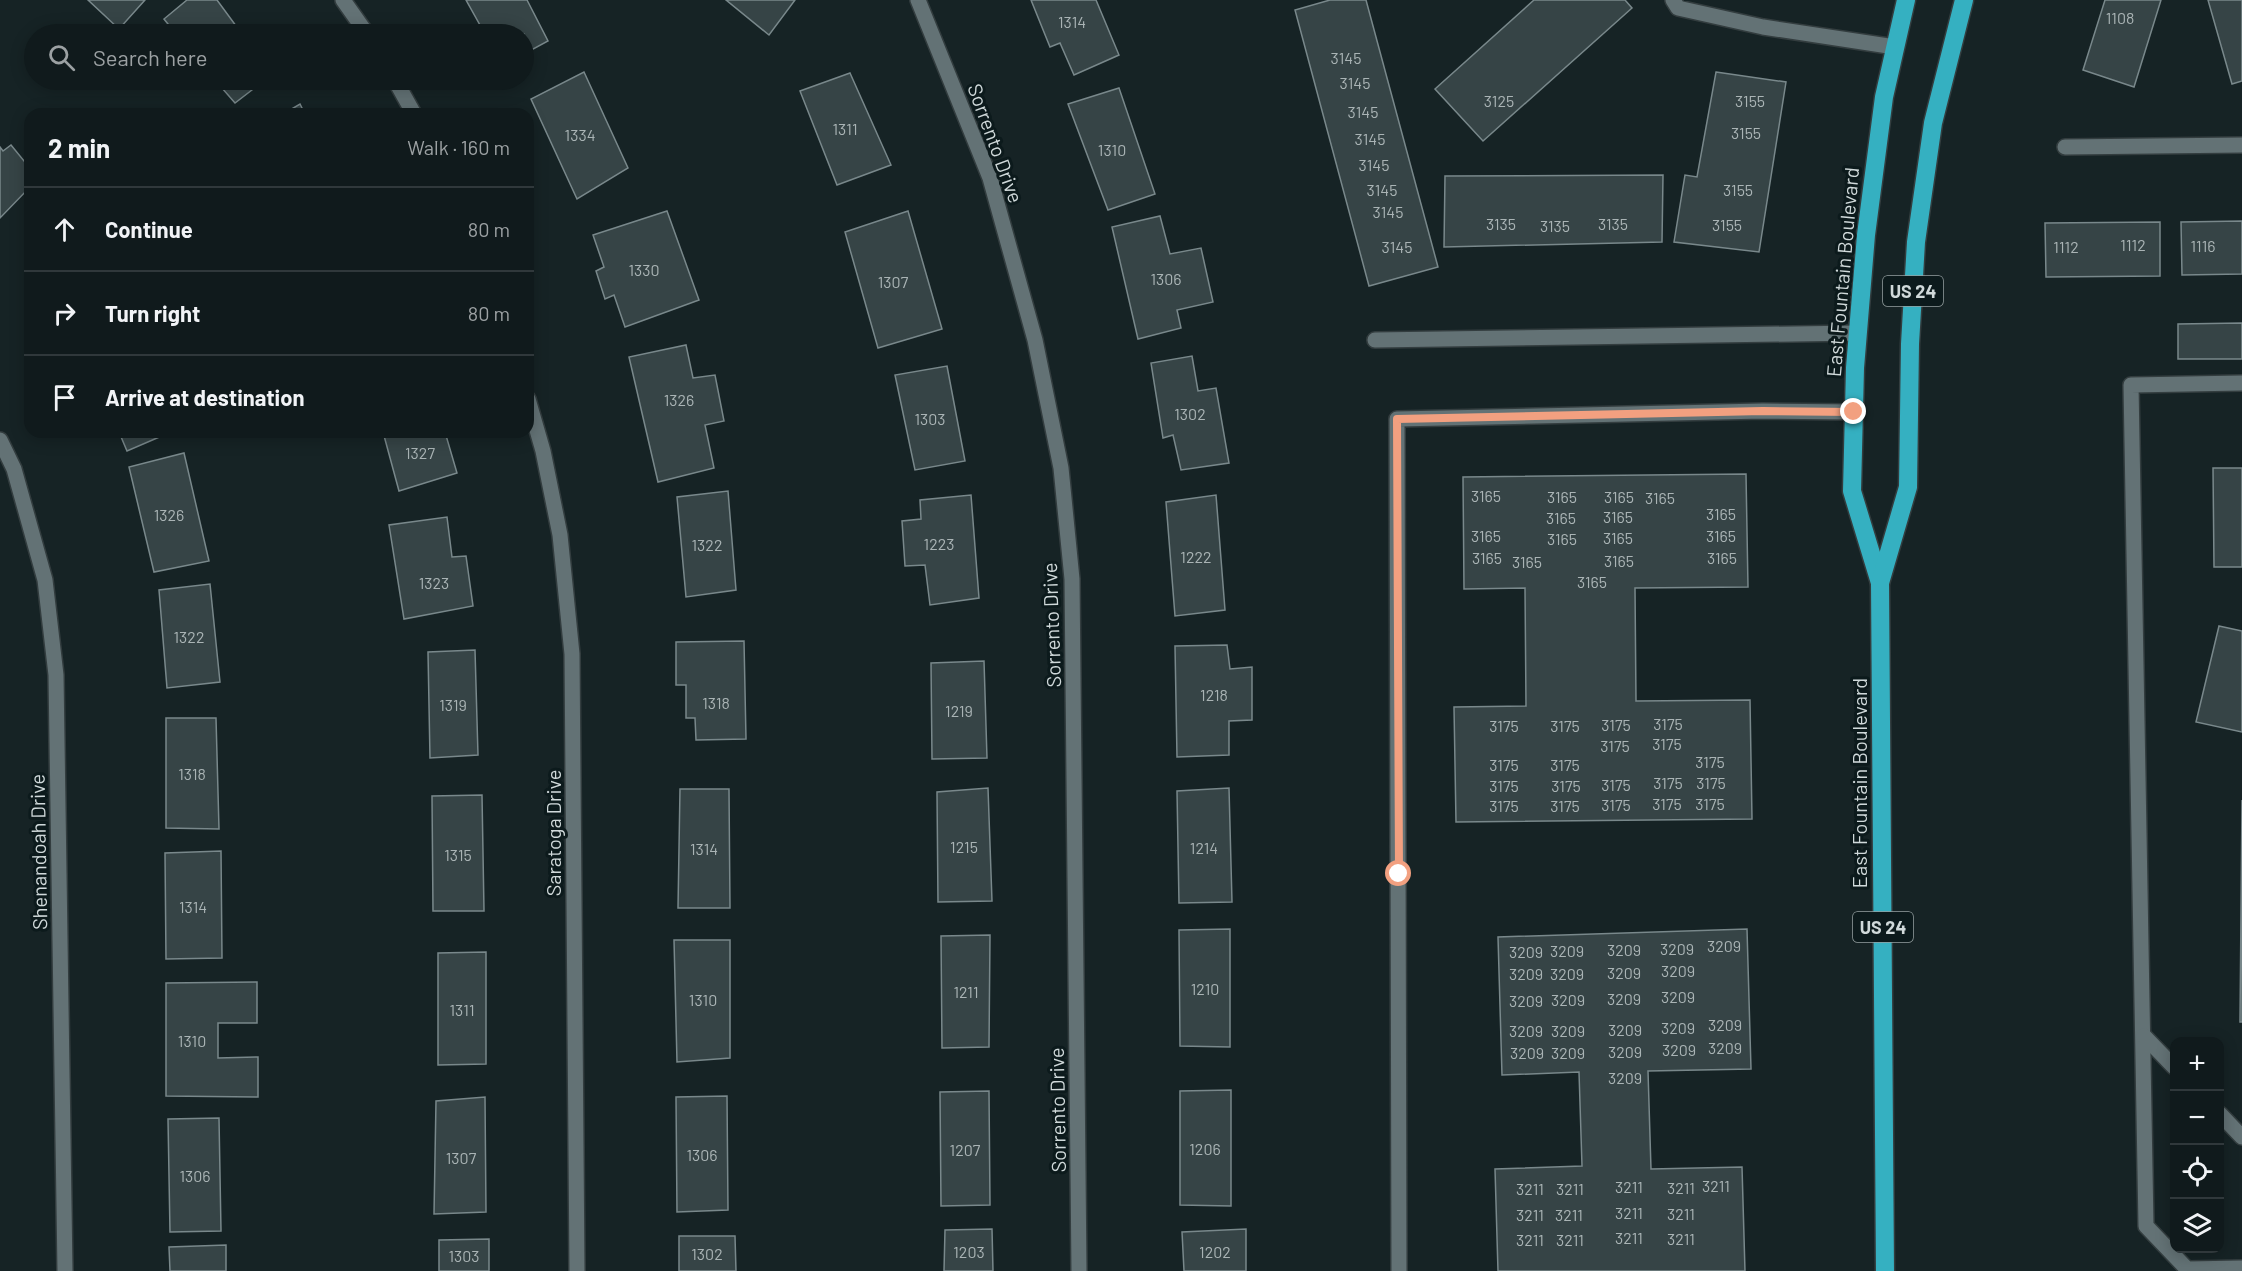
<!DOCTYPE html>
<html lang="en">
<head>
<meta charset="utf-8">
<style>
	body { margin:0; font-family:Barlow,sans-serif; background:#1e2729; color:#f1f3f6 }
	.controls { position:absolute; right:18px; bottom:18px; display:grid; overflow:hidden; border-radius:12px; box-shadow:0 3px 15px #0003 }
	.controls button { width:54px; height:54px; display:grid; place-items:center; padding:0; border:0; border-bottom:2px solid #30383b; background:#101a1c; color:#f1f3f6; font:30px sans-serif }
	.stop { position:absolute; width:18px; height:18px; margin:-14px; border:4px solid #f2a080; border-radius:50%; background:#fff }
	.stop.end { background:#f2a080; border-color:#fff; box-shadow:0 2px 6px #0008 }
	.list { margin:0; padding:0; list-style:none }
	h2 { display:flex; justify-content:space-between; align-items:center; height:78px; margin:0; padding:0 24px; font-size:26px }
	h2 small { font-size:20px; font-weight:400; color:#9ca1a3 }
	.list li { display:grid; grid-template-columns:39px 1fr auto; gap:18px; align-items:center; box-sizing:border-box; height:84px; padding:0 24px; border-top:2px solid #30383b }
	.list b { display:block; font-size:22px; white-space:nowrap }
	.list em { font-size:20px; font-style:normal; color:#9ca1a3 }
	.icon { flex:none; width:33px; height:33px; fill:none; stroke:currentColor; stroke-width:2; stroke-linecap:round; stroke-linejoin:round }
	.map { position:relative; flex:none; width:2242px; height:1271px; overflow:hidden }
	.search { position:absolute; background:#101a1c; box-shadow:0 3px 15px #0003; left:24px; top:24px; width:510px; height:66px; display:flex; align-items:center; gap:15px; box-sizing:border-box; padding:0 21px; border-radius:33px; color:#9ca1a3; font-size:22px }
	.panel { position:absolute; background:#101a1c; box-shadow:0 3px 15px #0003; left:24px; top:108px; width:510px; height:330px; border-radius:18px }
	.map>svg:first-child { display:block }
	.building { fill:#364446; stroke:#79888b; stroke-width:1.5 }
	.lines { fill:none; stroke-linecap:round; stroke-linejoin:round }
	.minor-casing { stroke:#333d3f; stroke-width:18 }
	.highway-casing { stroke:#333d3f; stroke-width:21 }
	.minor { stroke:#637275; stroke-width:15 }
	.highway { stroke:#35b0c1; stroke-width:18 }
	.route { stroke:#f2a080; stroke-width:8 }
	.labels { text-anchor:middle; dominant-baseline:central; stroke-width:6; stroke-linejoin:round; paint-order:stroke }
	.number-label { font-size:16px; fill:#aab4b5 }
	.shield { fill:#0c1a1c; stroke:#95a0a1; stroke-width:1.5 }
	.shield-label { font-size:18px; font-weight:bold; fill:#d0d9da }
	.street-label { font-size:20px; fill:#d0d9da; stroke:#0c1a1c }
</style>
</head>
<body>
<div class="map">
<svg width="2242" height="1271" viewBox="0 0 2242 1271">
	<rect width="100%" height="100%" fill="#162325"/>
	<!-- building -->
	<g class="building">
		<path d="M 88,0 L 145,0 L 119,29 Z"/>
		<path d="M 187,0 L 217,0 L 242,34 L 176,34 L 164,19 Z"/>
		<path d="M 466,0 L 527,0 L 548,41 L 524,54 L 524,34 L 485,34 Z"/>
		<path d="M 726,0 L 795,0 L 769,35 Z"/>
		<path d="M 1031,0 L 1096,0 L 1119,55 L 1074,75 L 1060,43 L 1050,47 Z"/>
		<path d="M 1330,0 L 1366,0 L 1438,267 L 1369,286 L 1295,10 Z"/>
		<path d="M 1534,0 L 1625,0 L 1632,8 L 1483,141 L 1435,89 Z"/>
		<path d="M 2105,0 L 2161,0 L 2134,87 L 2083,70 Z"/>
		<path d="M 2208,0 L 2242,0 L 2242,81 L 2232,84 Z"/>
		<path d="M 584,72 L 628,168 L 577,199 L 531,99 Z"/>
		<path d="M 1716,72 L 1786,82 L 1759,252 L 1674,242 L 1685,175 L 1697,177 Z"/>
		<path d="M 850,73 L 891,165 L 837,185 L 800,91 Z"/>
		<path d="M 215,80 L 265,80 L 235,103 Z"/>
		<path d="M 1119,88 L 1155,194 L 1108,210 L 1068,104 Z"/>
		<path d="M 300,104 L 305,114 L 283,114 Z"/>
		<path d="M 11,145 L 24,161 L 30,155 L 30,187 L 0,218 L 0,147 L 3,151 Z"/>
		<path d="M 1663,175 L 1662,242 L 1444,247 L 1445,176 Z"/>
		<path d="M 667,211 L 699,300 L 625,327 L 614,295 L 605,299 L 596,271 L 604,267 L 593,235 Z"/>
		<path d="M 908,211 L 942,329 L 878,348 L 845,232 Z"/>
		<path d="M 1160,216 L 1170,254 L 1201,248 L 1213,302 L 1177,310 L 1181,328 L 1138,339 L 1112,227 Z"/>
		<path d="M 2242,221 L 2242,274 L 2182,275 L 2181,222 Z"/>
		<path d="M 2160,222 L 2160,276 L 2046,277 L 2045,223 Z"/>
		<path d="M 2242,323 L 2242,359 L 2178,359 L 2178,324 Z"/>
		<path d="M 686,345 L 693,378 L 715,375 L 724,421 L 705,425 L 714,468 L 658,482 L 629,357 Z"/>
		<path d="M 1192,356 L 1198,391 L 1216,388 L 1229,463 L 1181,470 L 1173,435 L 1163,438 L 1151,363 Z"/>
		<path d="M 947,366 L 965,461 L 915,470 L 895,375 Z"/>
		<path d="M 119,432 L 171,432 L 127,451 Z"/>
		<path d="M 383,432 L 445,432 L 457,473 L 399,491 Z"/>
		<path d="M 184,453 L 209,561 L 154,572 L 129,467 Z"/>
		<path d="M 2213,468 L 2242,468 L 2242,567 L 2214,567 Z"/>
		<path d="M 1746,474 L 1748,587 L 1635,588 L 1636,701 L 1750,700 L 1752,819 L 1456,822 L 1454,707 L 1526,706 L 1525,588 L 1464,589 L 1463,477 Z"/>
		<path d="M 728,491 L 736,590 L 686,597 L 677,497 Z"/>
		<path d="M 971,495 L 979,598 L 930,605 L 925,565 L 905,566 L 902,521 L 921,519 L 920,500 Z"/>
		<path d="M 1216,495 L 1225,610 L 1175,616 L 1166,502 Z"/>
		<path d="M 447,517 L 452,557 L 466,556 L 473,606 L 404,619 L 389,525 Z"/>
		<path d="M 210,584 L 220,682 L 167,688 L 159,590 Z"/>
		<path d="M 2219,626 L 2242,631 L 2242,732 L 2196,722 Z"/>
		<path d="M 744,641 L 746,739 L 696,740 L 695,718 L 686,718 L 686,685 L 676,685 L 676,642 Z"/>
		<path d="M 1227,645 L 1230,669 L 1252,667 L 1252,720 L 1229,721 L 1229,755 L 1177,757 L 1175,646 Z"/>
		<path d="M 475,650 L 478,755 L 430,758 L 428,652 Z"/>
		<path d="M 984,661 L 987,758 L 932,759 L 931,663 Z"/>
		<path d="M 166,718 L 216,718 L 219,829 L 166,828 Z"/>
		<path d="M 988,788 L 992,901 L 938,902 L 937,792 Z"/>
		<path d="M 1229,788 L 1232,902 L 1179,903 L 1177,791 Z"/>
		<path d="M 680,789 L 729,789 L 730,908 L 678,908 Z"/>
		<path d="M 482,795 L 484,911 L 433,911 L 432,796 Z"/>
		<path d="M 2242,800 L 2242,1022 L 2240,1022 Z"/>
		<path d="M 221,851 L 222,958 L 166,959 L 165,853 Z"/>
		<path d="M 1230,929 L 1230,1047 L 1180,1046 L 1179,930 Z"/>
		<path d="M 1747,929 L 1751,1069 L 1648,1071 L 1651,1169 L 1742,1167 L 1745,1271 L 1498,1271 L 1495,1169 L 1582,1166 L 1579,1072 L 1502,1075 L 1498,937 Z"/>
		<path d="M 990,935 L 989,1047 L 942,1048 L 941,936 Z"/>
		<path d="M 674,940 L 730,940 L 730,1058 L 677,1062 Z"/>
		<path d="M 486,952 L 486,1064 L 438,1065 L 438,953 Z"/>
		<path d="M 257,982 L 257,1023 L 218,1023 L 218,1058 L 258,1057 L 258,1097 L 166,1096 L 166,983 Z"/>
		<path d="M 1231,1090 L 1231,1206 L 1180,1205 L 1180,1091 Z"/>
		<path d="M 989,1091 L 990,1205 L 941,1206 L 940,1092 Z"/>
		<path d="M 727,1096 L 728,1210 L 677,1212 L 676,1097 Z"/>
		<path d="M 485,1097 L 486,1212 L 434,1214 L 436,1101 Z"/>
		<path d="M 219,1118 L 221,1231 L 170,1232 L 168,1119 Z"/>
		<path d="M 992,1229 L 993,1271 L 944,1271 L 945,1230 Z"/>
		<path d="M 1246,1229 L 1246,1271 L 1184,1271 L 1182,1232 Z"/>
		<path d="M 679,1236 L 735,1236 L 736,1271 L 679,1271 Z"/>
		<path d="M 489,1239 L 489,1271 L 439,1271 L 439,1240 Z"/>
		<path d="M 226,1245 L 226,1271 L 170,1271 L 169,1247 Z"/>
	</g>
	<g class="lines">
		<!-- minor casing -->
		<g class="minor-casing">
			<g id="minor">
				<path d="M 343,0 L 367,34"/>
				<path d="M 918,0 L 990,178 L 1035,340 L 1061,468 L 1072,579 L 1079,1271"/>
				<path d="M 1673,0 L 1678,8 L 1763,27 L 1895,47"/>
				<path d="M 395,80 L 414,114"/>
				<path d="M 2065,147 L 2242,145"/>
				<path d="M 1375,340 L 1857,333"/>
				<path d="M 2242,383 L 2131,385 L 2146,1226 L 2187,1269 L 2242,1268"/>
				<path d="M 528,399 L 543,451 L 560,535 L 572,654 L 577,1271"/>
				<path d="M 0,440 L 14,469 L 45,580 L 56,675 L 65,1271"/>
				<path d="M 2144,1036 L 2174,1067"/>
				<path d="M 2220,1114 L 2242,1137"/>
				<path d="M 1399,1271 L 1397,419 L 1763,411 L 1854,412"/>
			</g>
		</g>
		<!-- highway casing -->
		<g class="highway-casing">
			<g id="highway">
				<path d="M 1880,583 L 1852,491 L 1855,368 L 1866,235 L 1884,97 L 1906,0"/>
				<path d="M 1885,1271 L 1880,583 L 1908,487 L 1910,344 L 1916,242 L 1933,123 L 1964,0"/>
			</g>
		</g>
		<!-- minor -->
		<use href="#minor" class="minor"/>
		<!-- highway -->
		<use href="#highway" class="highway"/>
	</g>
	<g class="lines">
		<!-- route -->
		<path class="route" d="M 1399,874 L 1397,419 L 1763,411 L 1854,412"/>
	</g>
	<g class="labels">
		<!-- number labels -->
		<g class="number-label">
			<text x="2120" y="17">1108</text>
			<text x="1072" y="21">1314</text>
			<text x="1346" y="57">3145</text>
			<text x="1355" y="82">3145</text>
			<text x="1499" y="100">3125</text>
			<text x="1750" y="100">3155</text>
			<text x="1363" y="111">3145</text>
			<text x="845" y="128">1311</text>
			<text x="1746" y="132">3155</text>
			<text x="580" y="134">1334</text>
			<text x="1370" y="138">3145</text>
			<text x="1112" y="149">1310</text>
			<text x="1374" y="164">3145</text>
			<text x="1382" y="189">3145</text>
			<text x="1738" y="189">3155</text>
			<text x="1388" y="211">3145</text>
			<text x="1501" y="223">3135</text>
			<text x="1613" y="223">3135</text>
			<text x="1727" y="224">3155</text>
			<text x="1555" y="225">3135</text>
			<text x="2133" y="244">1112</text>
			<text x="2203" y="245">1116</text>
			<text x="1397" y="246">3145</text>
			<text x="2066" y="246">1112</text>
			<text x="644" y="269">1330</text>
			<text x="1166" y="278">1306</text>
			<text x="893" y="281">1307</text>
			<text x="679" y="399">1326</text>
			<text x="1190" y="413">1302</text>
			<text x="930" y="418">1303</text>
			<text x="420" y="452">1327</text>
			<text x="1486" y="495">3165</text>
			<text x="1562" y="496">3165</text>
			<text x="1619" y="496">3165</text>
			<text x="1660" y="497">3165</text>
			<text x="1721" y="513">3165</text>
			<text x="169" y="514">1326</text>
			<text x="1618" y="516">3165</text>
			<text x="1561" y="517">3165</text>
			<text x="1486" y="535">3165</text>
			<text x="1721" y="535">3165</text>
			<text x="1618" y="537">3165</text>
			<text x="1562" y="538">3165</text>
			<text x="939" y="543">1223</text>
			<text x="707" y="544">1322</text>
			<text x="1196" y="556">1222</text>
			<text x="1487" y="557">3165</text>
			<text x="1722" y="557">3165</text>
			<text x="1619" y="560">3165</text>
			<text x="1527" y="561">3165</text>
			<text x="1592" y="581">3165</text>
			<text x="434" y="582">1323</text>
			<text x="189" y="636">1322</text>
			<text x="1214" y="694">1218</text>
			<text x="716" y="702">1318</text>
			<text x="453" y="704">1319</text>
			<text x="959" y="710">1219</text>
			<text x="1668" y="723">3175</text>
			<text x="1616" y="724">3175</text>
			<text x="1504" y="725">3175</text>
			<text x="1565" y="725">3175</text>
			<text x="1667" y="743">3175</text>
			<text x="1615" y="745">3175</text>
			<text x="1710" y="761">3175</text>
			<text x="1504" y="764">3175</text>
			<text x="1565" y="764">3175</text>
			<text x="192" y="773">1318</text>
			<text x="1668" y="782">3175</text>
			<text x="1711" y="782">3175</text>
			<text x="1616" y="784">3175</text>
			<text x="1504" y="785">3175</text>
			<text x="1566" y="785">3175</text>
			<text x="1667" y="803">3175</text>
			<text x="1710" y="803">3175</text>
			<text x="1616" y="804">3175</text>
			<text x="1504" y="805">3175</text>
			<text x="1565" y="805">3175</text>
			<text x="964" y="846">1215</text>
			<text x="1204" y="847">1214</text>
			<text x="704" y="848">1314</text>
			<text x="458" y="854">1315</text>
			<text x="193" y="906">1314</text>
			<text x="1724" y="945">3209</text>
			<text x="1677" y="948">3209</text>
			<text x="1624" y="949">3209</text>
			<text x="1567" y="950">3209</text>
			<text x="1526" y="951">3209</text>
			<text x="1678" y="970">3209</text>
			<text x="1624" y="972">3209</text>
			<text x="1526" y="973">3209</text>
			<text x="1567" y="973">3209</text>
			<text x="1205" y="988">1210</text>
			<text x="966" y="991">1211</text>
			<text x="1678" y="996">3209</text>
			<text x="1624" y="998">3209</text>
			<text x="703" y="999">1310</text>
			<text x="1568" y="999">3209</text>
			<text x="1526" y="1000">3209</text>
			<text x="462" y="1009">1311</text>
			<text x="1725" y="1024">3209</text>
			<text x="1678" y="1027">3209</text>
			<text x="1625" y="1029">3209</text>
			<text x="1526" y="1030">3209</text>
			<text x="1568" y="1030">3209</text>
			<text x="192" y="1040">1310</text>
			<text x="1725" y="1047">3209</text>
			<text x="1679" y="1049">3209</text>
			<text x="1625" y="1051">3209</text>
			<text x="1527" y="1052">3209</text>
			<text x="1568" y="1052">3209</text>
			<text x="1625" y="1077">3209</text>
			<text x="1205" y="1148">1206</text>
			<text x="965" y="1149">1207</text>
			<text x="702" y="1154">1306</text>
			<text x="461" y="1157">1307</text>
			<text x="195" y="1175">1306</text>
			<text x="1716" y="1185">3211</text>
			<text x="1629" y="1186">3211</text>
			<text x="1681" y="1187">3211</text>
			<text x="1530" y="1188">3211</text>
			<text x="1570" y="1188">3211</text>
			<text x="1629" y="1212">3211</text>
			<text x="1681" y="1213">3211</text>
			<text x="1530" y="1214">3211</text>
			<text x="1569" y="1214">3211</text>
			<text x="1629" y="1237">3211</text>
			<text x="1681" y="1238">3211</text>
			<text x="1530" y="1239">3211</text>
			<text x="1570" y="1239">3211</text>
			<text x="969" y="1251">1203</text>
			<text x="1215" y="1251">1202</text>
			<text x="707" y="1253">1302</text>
			<text x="464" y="1255">1303</text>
		</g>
		<!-- shield labels -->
		<g class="shield">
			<rect x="1883" y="276" width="60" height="30" rx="4.5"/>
			<rect x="1853" y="912" width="60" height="30" rx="4.5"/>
		</g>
		<g class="shield-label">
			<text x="1913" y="291">US 24</text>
			<text x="1883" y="927">US 24</text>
		</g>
		<!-- street labels -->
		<g class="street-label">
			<text transform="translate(996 143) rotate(70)">Sorrento Drive</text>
			<text transform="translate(1842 272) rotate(-85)">East Fountain Boulevard</text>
			<text transform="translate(1051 625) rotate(-92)">Sorrento Drive</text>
			<text transform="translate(1859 783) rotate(-90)">East Fountain Boulevard</text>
			<text transform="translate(553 833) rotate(-90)">Saratoga Drive</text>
			<text transform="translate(38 852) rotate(-91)">Shenandoah Drive</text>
			<text transform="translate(1057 1110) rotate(-91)">Sorrento Drive</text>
		</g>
	</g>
</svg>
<div class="controls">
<button>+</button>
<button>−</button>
<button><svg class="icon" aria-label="locate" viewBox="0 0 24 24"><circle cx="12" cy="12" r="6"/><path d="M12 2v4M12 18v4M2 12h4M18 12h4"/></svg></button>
<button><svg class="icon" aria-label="layers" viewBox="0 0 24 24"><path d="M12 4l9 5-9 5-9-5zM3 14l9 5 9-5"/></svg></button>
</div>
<div class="stop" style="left:1399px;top:874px"></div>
<div class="stop end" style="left:1854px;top:412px"></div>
<div class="search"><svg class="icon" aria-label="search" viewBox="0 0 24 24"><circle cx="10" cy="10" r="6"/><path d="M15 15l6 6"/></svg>Search here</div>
<section class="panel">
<h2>2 min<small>Walk · 160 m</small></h2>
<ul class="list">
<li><svg class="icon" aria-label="ahead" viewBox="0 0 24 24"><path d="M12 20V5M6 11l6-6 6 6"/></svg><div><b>Continue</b></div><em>80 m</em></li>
<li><svg class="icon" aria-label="right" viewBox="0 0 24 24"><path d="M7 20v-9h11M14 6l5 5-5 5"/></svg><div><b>Turn right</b></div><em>80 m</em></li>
<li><svg class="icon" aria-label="arrive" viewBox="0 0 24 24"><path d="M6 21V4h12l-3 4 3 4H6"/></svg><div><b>Arrive at destination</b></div></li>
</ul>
</section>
</div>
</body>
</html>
